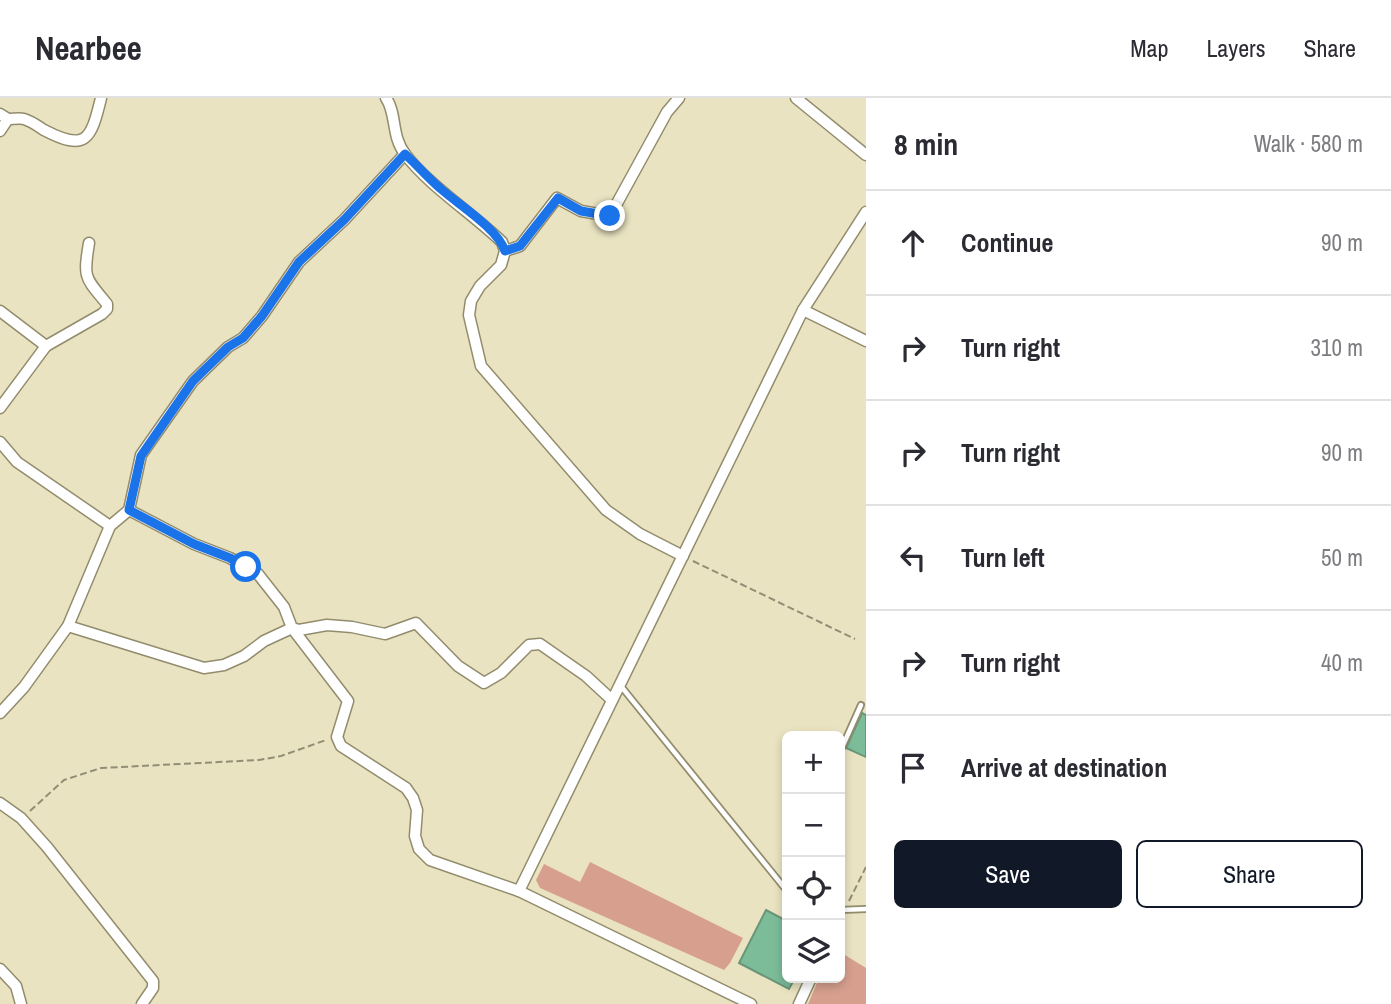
<!DOCTYPE html>
<html lang="en">
<head>
<meta charset="utf-8">
<style>
	body { margin:0; font-family:"Archivo Narrow",sans-serif; background:#f2f2f3; color:#2b2b33 }
	.controls { position:absolute; right:21px; bottom:21px; display:grid; overflow:hidden; border-radius:10px; box-shadow:0 4px 10px #0003 }
	.controls button { width:63px; height:63px; display:grid; place-items:center; padding:0; border:0; border-bottom:2px solid #e1e1e2; background:#fff; color:#2b2b33; font:35px sans-serif }
	.stop { position:absolute; width:21px; height:21px; margin:-16px; border:5px solid #1a73e8; border-radius:50%; background:#fff }
	.stop.end { background:#1a73e8; border-color:#fff; box-shadow:0 2px 7px #0008 }
	.list { margin:0; padding:0; list-style:none }
	h2 { display:flex; justify-content:space-between; align-items:center; height:91px; margin:0; padding:0 28px; font-size:30px }
	h2 small { font-size:23px; font-weight:400; color:#7c7c81 }
	.list li { display:grid; grid-template-columns:46px 1fr auto; gap:21px; align-items:center; box-sizing:border-box; height:105px; padding:0 28px; border-top:2px solid #e1e1e2 }
	.list b { display:block; font-size:26px; white-space:nowrap }
	.list em { font-size:23px; font-style:normal; color:#7c7c81 }
	.actions { display:flex; gap:14px; padding:21px 28px }
	.actions a { flex:1; padding:16px 0; border:2px solid #111827; border-radius:10px; text-align:center; font-size:24px; color:#111827 }
	.actions .main { background:#111827; color:#fff }
	.icon { flex:none; width:38px; height:38px; fill:none; stroke:currentColor; stroke-width:2; stroke-linecap:round; stroke-linejoin:round }
	.map { position:relative; flex:none; width:866px; height:906px; overflow:hidden }
	header { display:flex; align-items:center; gap:42px; box-sizing:border-box; height:98px; padding:0 35px; background:#fff; border-bottom:2px solid #e1e1e2 }
	header strong { font-size:33px }
	nav { display:flex; gap:38px; margin-inline-start:auto; font-size:24px }
	main { display:flex }
	aside { flex:1; background:#fff }
	.map>svg:first-child { display:block }
	.green { fill:#d7a08e }
	.water { fill:#7cbc99; stroke:#699679; stroke-width:2 }
	.lines { fill:none; stroke-linecap:round; stroke-linejoin:round }
	.lane-casing { stroke:#928c6d; stroke-width:8 }
	.street-casing { stroke:#928c6d; stroke-width:13 }
	.path { stroke:#928e76; stroke-width:2; stroke-dasharray:7 3.5; stroke-linecap:butt }
	.lane { stroke:#fff; stroke-width:4.5 }
	.street { stroke:#fff; stroke-width:10 }
	.route { stroke:#1a73e8; stroke-width:9 }
</style>
</head>
<body>
<header>
<strong>Nearbee</strong>
<nav><a>Map</a><a>Layers</a><a>Share</a></nav>
</header>
<main>
<div class="map">
<svg width="866" height="906" viewBox="0 0 866 906">
	<rect width="100%" height="100%" fill="#e9e3c1"/>
	<!-- green -->
	<g class="green">
		<path d="M 590,764 L 743,840 L 730,865 L 724,872 L 540,790 L 536,782 L 544,766 L 580,784 Z"/>
		<path d="M 840,854 L 866,870 L 866,906 L 808,906 L 819,880 L 840,880 Z"/>
	</g>
	<!-- water -->
	<g class="water">
		<path d="M 862,615 L 866,617 L 866,659 L 846,650 Z"/>
		<path d="M 766,812 L 787,823 L 787,880 L 795,880 L 789,891 L 739,865 Z"/>
	</g>
	<g class="lines">
		<!-- lane casing -->
		<g class="lane-casing">
			<g id="lane">
				<path d="M 620,587 L 787,793"/>
				<path d="M 840,654 L 861,607"/>
				<path d="M 840,812 L 866,811"/>
			</g>
		</g>
		<!-- street casing -->
		<g class="street-casing">
			<g id="street">
				<path d="M 386,0 C 397,16 391,38 405,56 C 428,87 473,116 502,144 L 505,153 L 501,167 L 480,188 L 471,203 L 469,217 L 481,268 L 606,412 L 640,436 L 683,458"/>
				<path d="M 796,0 L 866,57"/>
				<path d="M 0,16 L 8,21 L 0,33"/>
				<path d="M 8,21 C 13,21 20,20 24,21 C 31,23 38,28 44,32 C 86,54 91,42 101,0"/>
				<path d="M 505,153 L 520,148 L 557,100 L 581,113 L 610,118 L 667,14 L 679,0"/>
				<path d="M 803,212 L 866,243"/>
				<path d="M 0,213 L 46,248 L 0,310"/>
				<path d="M 46,248 L 102,216 L 107,211 L 107,206 C 85,179 83,181 89,145"/>
				<path d="M 0,344 L 17,364 L 110,428"/>
				<path d="M 129,412 L 194,446 L 230,460 L 258,476 L 284,509 L 292,530 L 299,532 L 327,527 L 352,529 L 385,536 L 416,525 L 458,568 L 484,585 L 501,575 L 529,547 L 540,546 L 586,578 L 612,602"/>
				<path d="M 68,528 L 204,570 L 224,567 L 244,558 L 264,543 L 292,530 L 348,603 L 337,639 L 341,648 L 406,690 L 413,700 L 417,712 L 415,738 L 419,751 L 430,762 L 519,793"/>
				<path d="M 0,615 L 24,589 L 68,528 L 110,428 L 129,412 L 141,357 L 193,283 L 228,249 L 243,240 L 262,218 L 299,164 L 344,122 L 405,56"/>
				<path d="M 0,705 L 21,720 L 47,749 L 153,883 L 153,890 L 142,906"/>
				<path d="M 0,871 L 16,888 L 21,906"/>
				<path d="M 751,906 L 519,793 L 803,212 L 866,114"/>
				<path d="M 799,906 L 811,880"/>
			</g>
		</g>
		<!-- path -->
		<g class="path">
			<path d="M 693,463 L 855,541"/>
			<path d="M 30,713 L 64,682 L 101,670 L 259,662 L 281,658 L 326,642"/>
			<path d="M 849,803 L 866,769"/>
		</g>
		<!-- lane -->
		<use href="#lane" class="lane"/>
		<!-- street -->
		<use href="#street" class="street"/>
	</g>
	<g class="lines">
		<!-- route -->
		<path class="route" d="M 246,469 L 230,460 L 194,446 L 129,412 L 141,358 L 193,283 L 228,249 L 243,240 L 262,218 L 299,164 L 344,122 L 405,56 C 417,67 428,80 441,91 C 459,107 497,130 505,153 L 520,148 L 558,100 L 581,113 L 610,118"/>
	</g>
</svg>
<div class="controls">
<button>+</button>
<button>−</button>
<button><svg class="icon" aria-label="locate" viewBox="0 0 24 24"><circle cx="12" cy="12" r="6"/><path d="M12 2v4M12 18v4M2 12h4M18 12h4"/></svg></button>
<button><svg class="icon" aria-label="layers" viewBox="0 0 24 24"><path d="M12 4l9 5-9 5-9-5zM3 14l9 5 9-5"/></svg></button>
</div>
<div class="stop" style="left:246px;top:469px"></div>
<div class="stop end" style="left:610px;top:118px"></div>
</div>
<aside>
<h2>8 min<small>Walk · 580 m</small></h2>
<ul class="list">
<li><svg class="icon" aria-label="ahead" viewBox="0 0 24 24"><path d="M12 20V5M6 11l6-6 6 6"/></svg><div><b>Continue</b></div><em>90 m</em></li>
<li><svg class="icon" aria-label="right" viewBox="0 0 24 24"><path d="M7 20v-9h11M14 6l5 5-5 5"/></svg><div><b>Turn right</b></div><em>310 m</em></li>
<li><svg class="icon" aria-label="right" viewBox="0 0 24 24"><path d="M7 20v-9h11M14 6l5 5-5 5"/></svg><div><b>Turn right</b></div><em>90 m</em></li>
<li><svg class="icon" aria-label="left" viewBox="0 0 24 24"><path d="M17 20v-9H6M10 6l-5 5 5 5"/></svg><div><b>Turn left</b></div><em>50 m</em></li>
<li><svg class="icon" aria-label="right" viewBox="0 0 24 24"><path d="M7 20v-9h11M14 6l5 5-5 5"/></svg><div><b>Turn right</b></div><em>40 m</em></li>
<li><svg class="icon" aria-label="arrive" viewBox="0 0 24 24"><path d="M6 21V4h12l-3 4 3 4H6"/></svg><div><b>Arrive at destination</b></div></li>
</ul>
<div class="actions"><a class="main">Save</a><a>Share</a></div>
</aside>
</main>
</body>
</html>
